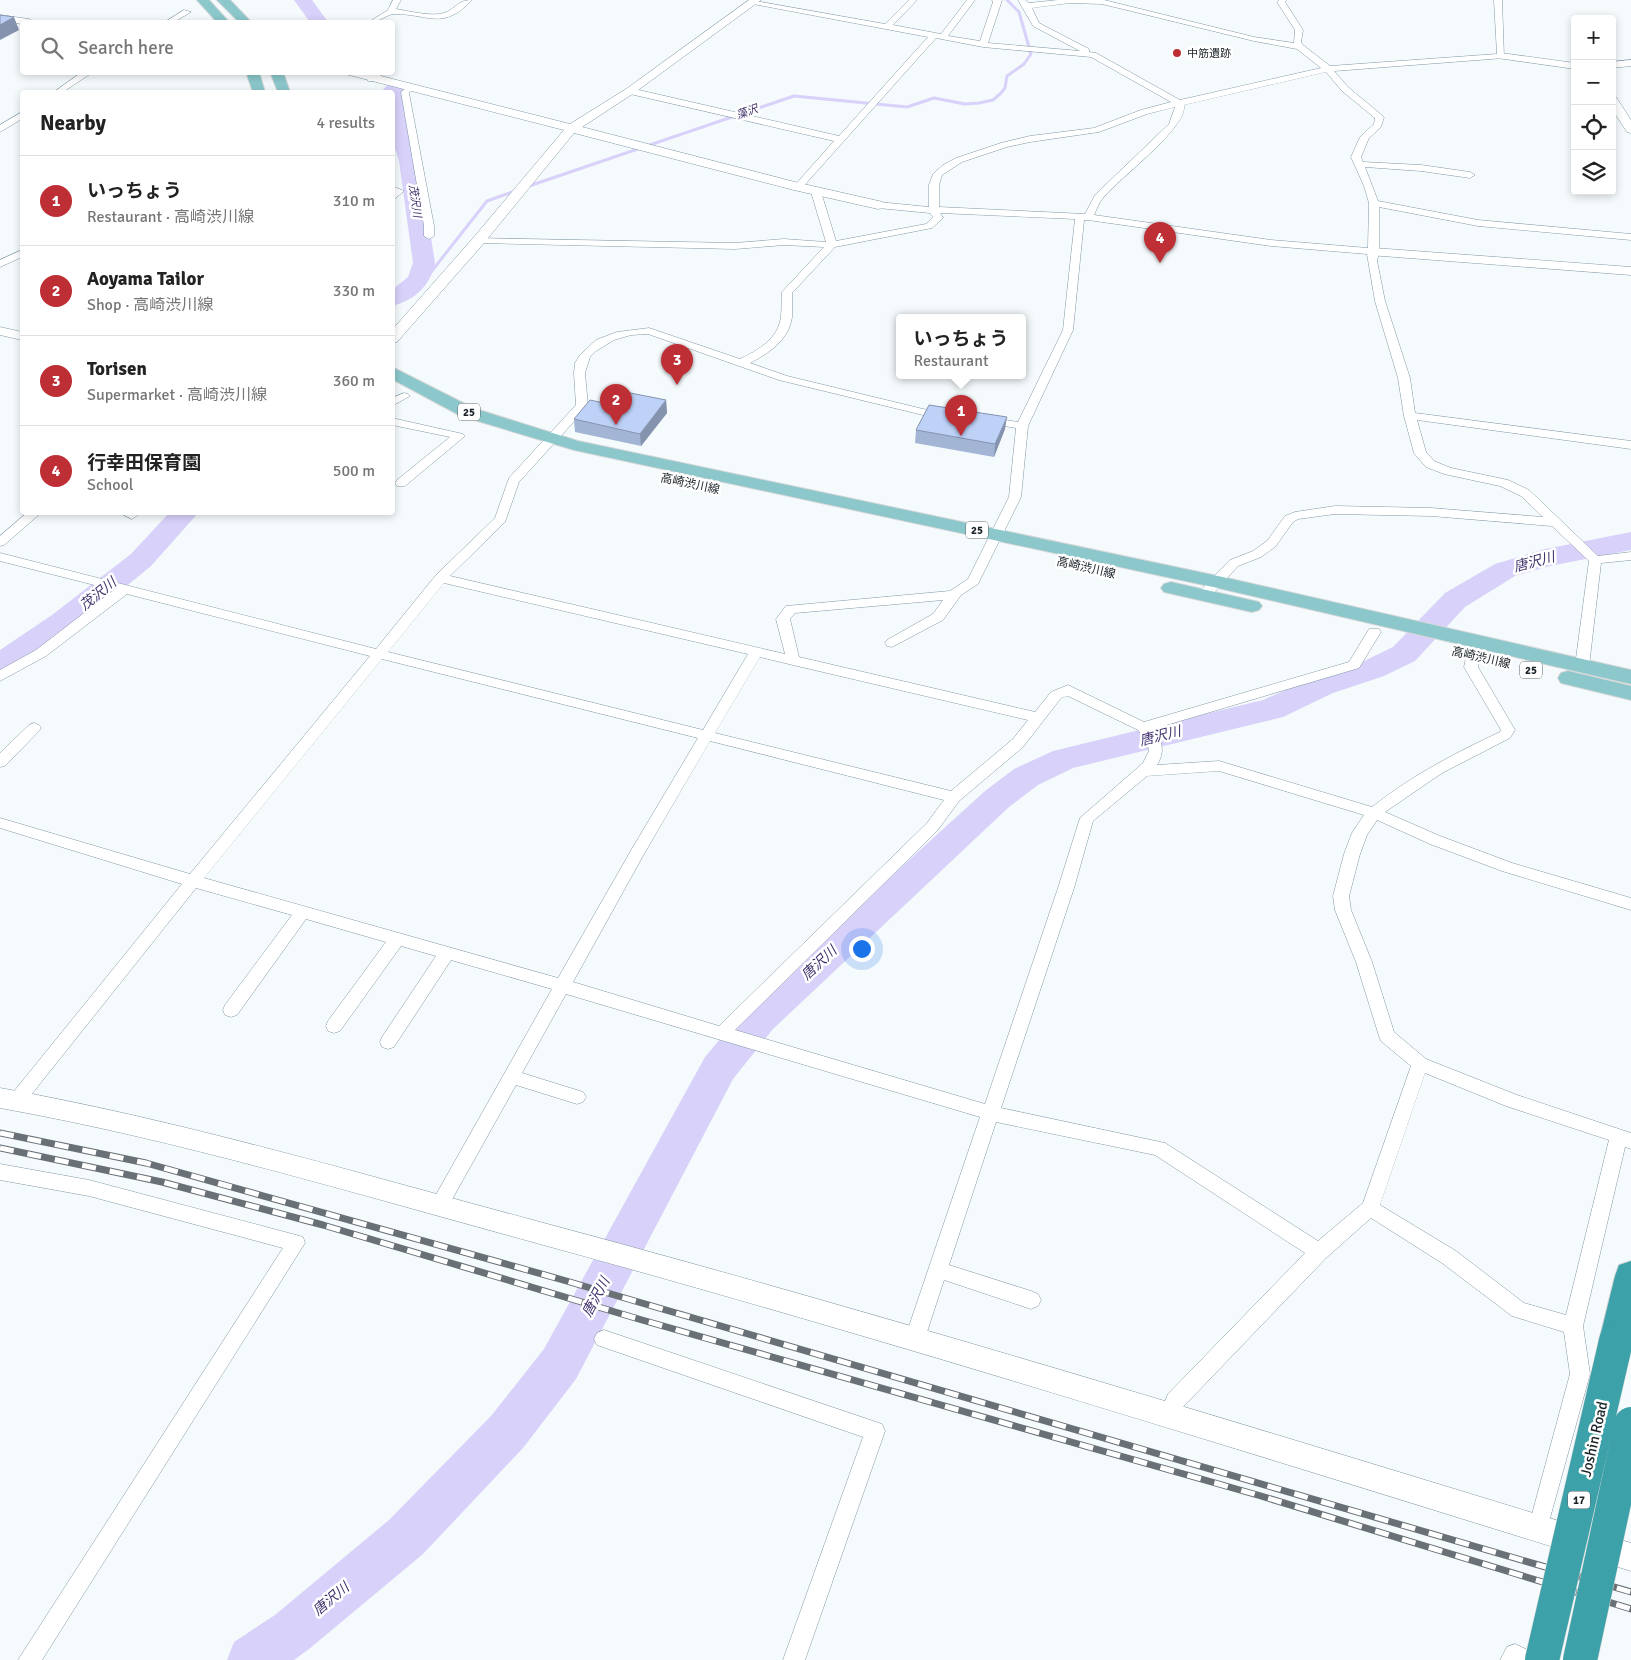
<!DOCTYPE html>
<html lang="en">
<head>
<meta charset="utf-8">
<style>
	body { margin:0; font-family:Signika,"Noto Sans JP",sans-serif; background:#f6f6f6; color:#222 }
	.controls { position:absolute; right:15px; top:15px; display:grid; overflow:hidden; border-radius:5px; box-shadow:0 2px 8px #0003 }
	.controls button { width:45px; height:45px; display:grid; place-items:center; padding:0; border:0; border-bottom:1px solid #e0e0e0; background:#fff; color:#222; font:25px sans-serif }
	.you { position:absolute; left:861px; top:948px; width:18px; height:18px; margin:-12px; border:4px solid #fff; border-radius:50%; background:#1a73e8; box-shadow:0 0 0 8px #1a73e833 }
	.badge { display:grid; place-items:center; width:32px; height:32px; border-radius:50%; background:#be2e35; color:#fff; font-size:16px; font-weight:700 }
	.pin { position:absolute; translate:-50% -41px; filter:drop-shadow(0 1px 2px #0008) }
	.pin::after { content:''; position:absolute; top:26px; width:18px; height:15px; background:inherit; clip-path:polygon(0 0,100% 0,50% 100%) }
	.popup { position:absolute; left:896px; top:314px; width:130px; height:65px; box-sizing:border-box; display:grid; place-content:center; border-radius:5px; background:#fff; filter:drop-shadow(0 1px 4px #0005); font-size:16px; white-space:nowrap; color:#767676 }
	.popup b { font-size:19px; color:#222 }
	.popup::after { content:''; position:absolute; left:50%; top:100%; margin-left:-10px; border:10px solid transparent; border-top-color:#fff }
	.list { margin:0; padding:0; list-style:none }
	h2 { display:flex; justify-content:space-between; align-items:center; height:65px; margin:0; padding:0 20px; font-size:21px }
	h2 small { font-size:16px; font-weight:400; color:#767676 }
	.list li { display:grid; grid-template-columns:32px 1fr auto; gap:15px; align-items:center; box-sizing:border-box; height:90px; padding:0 20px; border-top:1px solid #e0e0e0 }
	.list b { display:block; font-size:19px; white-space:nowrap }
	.list p { margin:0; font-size:16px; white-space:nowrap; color:#767676 }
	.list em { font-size:16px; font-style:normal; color:#767676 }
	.icon { flex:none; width:28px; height:28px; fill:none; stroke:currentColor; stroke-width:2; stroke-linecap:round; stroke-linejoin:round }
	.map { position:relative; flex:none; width:1631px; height:1660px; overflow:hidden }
	.search { position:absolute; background:#fff; box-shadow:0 2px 8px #0003; left:20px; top:20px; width:375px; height:55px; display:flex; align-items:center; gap:12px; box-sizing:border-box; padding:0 18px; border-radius:5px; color:#767676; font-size:19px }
	.panel { position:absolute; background:#fff; box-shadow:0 2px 8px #0003; left:20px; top:90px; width:375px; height:425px; border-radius:5px }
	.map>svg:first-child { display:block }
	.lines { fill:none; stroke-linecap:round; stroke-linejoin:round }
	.stream-far1 { stroke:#d8d1fa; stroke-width:3 }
	.stream { stroke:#d8d1fa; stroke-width:4.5 }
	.river { fill:#d8d1fa; fill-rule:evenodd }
	.street-casing { stroke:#8198a5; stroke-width:1 }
	.secondary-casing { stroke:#8198a5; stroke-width:1 }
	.primary-casing { stroke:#d6d7d8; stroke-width:2 }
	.highway-casing { stroke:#d6d7d8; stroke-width:2 }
	.street { fill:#fff; fill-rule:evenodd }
	.secondary { fill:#fff; fill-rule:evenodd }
	.primary { fill:#8bc7cb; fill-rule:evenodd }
	.highway { fill:#3da1a9; fill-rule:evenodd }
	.rail-casing { stroke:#6a7176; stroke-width:7 }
	.rail { stroke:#fff; stroke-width:5; stroke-dasharray:14; stroke-linecap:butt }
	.highway-bridge-casing { stroke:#d6d7d8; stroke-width:35; stroke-linecap:butt }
	.highway-bridge { stroke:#3da1a9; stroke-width:34 }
	.wall { fill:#a3b5d5 }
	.shaded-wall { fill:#8593ae }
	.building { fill:#bed2f8; stroke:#8593ae }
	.poi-dot { fill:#be2e35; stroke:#fff; stroke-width:2 }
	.labels { text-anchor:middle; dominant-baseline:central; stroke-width:5; stroke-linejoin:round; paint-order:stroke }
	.far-poi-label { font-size:11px; fill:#1a2328; stroke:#fff; text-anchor:start }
	.far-water-label { font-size:11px; font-style:italic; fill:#40306c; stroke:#fff }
	.shield { fill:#fff; stroke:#5f6568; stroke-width:1 }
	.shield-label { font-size:11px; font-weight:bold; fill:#1a2328 }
	.street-label { font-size:12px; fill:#1a2328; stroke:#fff }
	.water-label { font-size:14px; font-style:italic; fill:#40306c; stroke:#fff }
	.near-street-label { font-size:15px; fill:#1a2328; stroke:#fff }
</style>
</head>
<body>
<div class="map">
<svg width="1631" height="1660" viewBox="0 0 1631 1660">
	<rect width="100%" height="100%" fill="#f5fafd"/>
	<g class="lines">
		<!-- stream-far1 -->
		<g class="stream-far1">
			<path d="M 526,187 L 794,96 L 907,107 L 934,98 L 965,104 L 979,103 L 993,100 L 1001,93 L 1005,88 L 1007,76 L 1024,64 L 1031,54 L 1019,12 L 1007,0"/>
			<path d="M 431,272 L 487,201 L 518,190"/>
		</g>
		<!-- stream -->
		<path class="stream" d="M 422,274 L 432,270"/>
		<!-- river -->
		<g class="river">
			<path d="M 294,0 L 312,0 L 328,22 L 310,22 Z"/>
			<path d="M 393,84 L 400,86 L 403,90 L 408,122 L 419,161 L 435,263 C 431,285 414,301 392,306 L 392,290 L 408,277 L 413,263 L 399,161 L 392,139 L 392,92 L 384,92 L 383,90 L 386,86 Z"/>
			<path d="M 170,512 L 199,512 L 151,566 L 74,629 L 11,671 L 0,674 L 0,650 L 52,615 L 131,554 Z"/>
			<path d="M 1631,532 L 1631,550 L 1550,566 L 1515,576 L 1465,607 L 1415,661 L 1384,676 L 1333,693 L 1283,717 L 1073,768 L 1038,785 L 1009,807 L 773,1029 L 733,1079 L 576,1379 L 523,1448 L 423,1554 L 309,1649 L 294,1660 L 227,1660 L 234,1642 L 275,1615 L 389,1520 L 491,1416 L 544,1349 L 705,1057 L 747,1007 L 985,791 L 1014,769 L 1053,751 L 1263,700 L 1311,679 L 1362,662 L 1393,647 L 1445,593 L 1495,564 L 1545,549 Z"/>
		</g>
		<!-- street casing -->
		<g class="street-casing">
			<g id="street">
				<path d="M 393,0 L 401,0 L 396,9 C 408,11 433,17 444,13 C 456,9 457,0 472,0 C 443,31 429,14 395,14 C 386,14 381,22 369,22 L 388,10 Z"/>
				<path d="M 750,0 L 885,24 L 909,0 L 917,0 L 893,25 L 941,34 L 967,0 L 975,0 L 948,36 L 980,41 L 993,2 L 992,0 L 1002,0 L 988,43 L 1080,51 L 1033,26 L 1018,0 L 1025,0 L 1029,3 L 1058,0 L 1104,0 L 1254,37 L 1294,43 L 1295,30 L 1277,2 L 1279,0 L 1287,0 L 1285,2 L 1303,30 L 1301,42 L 1303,45 L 1330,66 L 1497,54 L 1494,0 L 1502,0 L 1504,58 L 1334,71 L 1348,87 L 1384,117 L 1381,127 L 1369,138 L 1361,157 L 1363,162 L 1421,165 L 1470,172 L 1475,175 L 1470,178 L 1421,171 L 1365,167 L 1378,201 L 1478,220 L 1631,234 L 1631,240 L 1478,226 L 1379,207 L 1379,252 L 1377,261 L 1385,301 L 1410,378 L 1415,413 L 1631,441 L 1631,449 L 1417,420 L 1426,452 L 1434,461 L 1451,468 L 1508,480 L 1529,490 L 1598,556 L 1631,552 L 1631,560 L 1601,563 L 1589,666 L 1587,669 L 1577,669 L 1575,666 L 1589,561 L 1552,526 L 1431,516 L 1335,514 L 1298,519 L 1293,522 L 1275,547 L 1261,557 L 1238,566 L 1209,598 L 1199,598 L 1198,595 L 1199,592 L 1230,560 L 1253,551 L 1267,541 L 1285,516 L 1295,512 L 1335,506 L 1431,508 L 1543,517 L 1521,496 L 1500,486 L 1444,474 L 1426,467 L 1414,453 L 1404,416 L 1398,378 L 1375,301 L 1367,254 L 1271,246 L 1088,220 L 1084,220 L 1073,330 L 1028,426 L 1021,497 L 978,584 L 961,595 L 943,620 L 892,647 L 887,646 L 885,643 L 887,640 L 933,614 L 943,600 L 795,613 L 790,619 L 799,657 L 1035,712 L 1051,692 L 1068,685 L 1144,722 L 1349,662 L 1369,629 L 1379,629 L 1381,632 L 1359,668 L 1153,729 C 1163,742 1165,751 1157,765 L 1219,761 L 1372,807 C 1411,776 1455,753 1500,732 L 1501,730 L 1464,667 L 1467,653 L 1477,653 L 1479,656 L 1478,667 L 1515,730 L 1510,738 L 1442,773 L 1385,812 L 1440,836 L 1512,863 L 1631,898 L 1631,910 L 1502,871 L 1430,844 L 1377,820 L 1367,835 L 1360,854 L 1349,896 L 1351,910 L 1372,962 L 1394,1032 L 1426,1059 L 1517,1095 L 1631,1133 L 1631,1149 L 1625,1147 L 1583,1326 L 1590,1374 L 1545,1536 L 1538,1539 L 1531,1536 L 1528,1529 L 1570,1374 L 1564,1332 L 1512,1316 L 1442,1263 L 1371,1218 L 1326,1258 L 1182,1408 L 1175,1411 L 1168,1408 L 1165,1401 L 1168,1394 L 1305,1253 L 1155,1155 L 996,1122 L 949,1265 L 1031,1291 L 1038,1294 L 1041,1300 L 1038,1306 L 1031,1309 L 944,1280 L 925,1338 L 922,1344 L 915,1347 L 908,1344 L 905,1338 L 980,1117 L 566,994 L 522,1073 L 583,1092 L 586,1097 L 583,1102 L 577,1104 L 516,1085 L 445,1212 L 439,1214 L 433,1212 L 430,1206 L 433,1200 L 552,989 L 451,960 L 394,1047 L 388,1049 L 382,1047 L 380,1042 L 382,1037 L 436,956 L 401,946 L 340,1031 L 334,1033 L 328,1031 L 326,1026 L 328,1021 L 386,942 L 306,919 L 237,1015 L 231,1017 L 225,1015 L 223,1010 L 225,1005 L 292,915 L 196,888 L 23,1105 L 17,1107 L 11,1105 L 8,1100 L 11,1095 L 182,884 L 0,828 L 0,818 L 190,874 L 370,656 L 127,594 L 46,656 L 0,681 L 0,670 L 36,650 L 114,590 L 0,561 L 0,553 L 376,649 L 436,575 L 495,518 L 509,478 L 576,405 L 574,373 L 575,363 L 580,355 L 596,340 L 617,332 L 649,328 L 740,359 C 759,350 779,338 781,316 C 782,308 781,300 782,292 L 824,247 L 784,245 L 735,249 L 479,243 L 474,240 L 475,238 L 735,243 L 784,239 L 826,242 L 811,192 L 816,189 L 821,192 L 836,241 L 926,224 L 933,217 L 930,213 L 878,208 L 873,205 L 878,202 L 929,207 L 929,185 L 933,174 L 943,165 L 956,158 L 1001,143 L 1030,136 L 1094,128 L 1141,110 L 1171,102 L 1091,57 L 983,47 L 936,38 L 801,189 L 798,190 L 793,187 L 795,185 L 834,141 L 630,94 L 626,91 L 630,88 L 839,136 L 928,37 L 753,4 L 749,2 ZM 1070,3 L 1102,4 L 1254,41 L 1297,49 L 1321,68 L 1180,100 L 1096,53 L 1089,52 L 1089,49 L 1039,23 L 1032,8 ZM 1326,72 L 1342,91 L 1375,118 L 1374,124 L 1360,137 L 1351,157 L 1364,186 L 1369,203 L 1368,248 L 1271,240 L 1094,215 C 1097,209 1099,202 1103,198 C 1119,178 1188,128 1184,105 ZM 1175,107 L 1169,124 L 1095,195 L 1085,214 L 939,207 L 939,185 L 942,175 L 962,162 L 1007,147 L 1030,142 L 1099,132 L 1147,114 ZM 940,213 L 1075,219 L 1063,330 L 1018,422 L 987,417 L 981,420 L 987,423 L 1016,428 L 1009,497 L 968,579 L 950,591 L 786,606 L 776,619 L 785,654 L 450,576 L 505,522 L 519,482 L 588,406 L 585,373 L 590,357 L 596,351 L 614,340 L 631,335 L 648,334 L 779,380 L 923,415 L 948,417 L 950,415 L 948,413 L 923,409 L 787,376 L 750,363 C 769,353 789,340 792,317 C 793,309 792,301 792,293 L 835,247 L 932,228 L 943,218 ZM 444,583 L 748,654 L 703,730 L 388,652 ZM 760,657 L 793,665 L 1028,720 L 1013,739 L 951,791 L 715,733 ZM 382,659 L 698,738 L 633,847 L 558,978 L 204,878 ZM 1068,696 L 1138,730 L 1147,742 L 1149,751 L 1143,763 L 1080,818 L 1058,888 L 985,1104 L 735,1030 L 937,831 L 959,801 L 1023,747 L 1061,698 ZM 710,741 L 944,800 L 927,823 L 719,1026 L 573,982 L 644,854 ZM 1219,771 L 1364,815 L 1352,833 L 1344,854 L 1333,896 L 1335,910 L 1356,962 L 1379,1036 L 1381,1041 L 1411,1066 L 1363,1203 L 1318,1241 L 1165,1143 L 1001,1108 L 1074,888 L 1093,821 L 1147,776 ZM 1425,1073 L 1506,1106 L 1609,1140 L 1566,1315 L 1524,1303 L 1456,1251 L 1380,1205 Z"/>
				<path d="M 184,10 L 191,12 L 174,22 L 165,22 Z"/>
				<path d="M 1631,60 L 1631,66 L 1612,68 L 1612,62 Z"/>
				<path d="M 82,72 L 93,72 L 63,92 L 54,92 Z"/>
				<path d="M 375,72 L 385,72 L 374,81 L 368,81 L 368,77 Z"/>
				<path d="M 411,84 L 415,87 L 409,93 L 434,226 L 434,236 L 429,239 L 424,236 L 424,226 L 401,92 Z"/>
				<path d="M 22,112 L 22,119 L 0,132 L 0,125 Z"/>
				<path d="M 392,186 L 404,191 L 392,201 Z"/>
				<path d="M 22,250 L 22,257 L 0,267 L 0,260 Z"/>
				<path d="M 404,393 L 408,394 L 410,396 L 392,406 L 392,398 Z"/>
				<path d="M 392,418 L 463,434 L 465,436 L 405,486 L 397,486 L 395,483 L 397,480 L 450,437 L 392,425 Z"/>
				<path d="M 28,512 L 42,512 L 4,545 L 0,546 L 0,536 Z"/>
				<path d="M 118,512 L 136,512 L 138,515 L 132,519 Z"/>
				<path d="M 34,723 L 39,725 L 41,728 L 39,731 L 5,766 L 0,767 L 0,753 L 29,725 Z"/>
				<path d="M 0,1164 L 89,1180 L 296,1235 L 303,1237 L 305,1243 L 42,1660 L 18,1660 L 283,1248 L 89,1196 L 0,1180 Z"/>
				<path d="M 604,1330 L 882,1424 L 885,1431 L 805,1660 L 783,1660 L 863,1437 L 597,1345 L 594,1339 L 597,1333 Z"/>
				<path d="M 1515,1644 L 1532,1652 L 1535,1660 L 1500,1660 L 1507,1647 Z"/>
			</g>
		</g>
		<!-- secondary casing -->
		<g class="secondary-casing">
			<g id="secondary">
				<path d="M 749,0 L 761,0 L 634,93 L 582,127 L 799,183 L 883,202 L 884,205 L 883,208 L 878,209 L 794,190 L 574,133 L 484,243 L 397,342 L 392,343 L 392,330 L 474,237 L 564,130 L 345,74 L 344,72 L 365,72 L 570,124 L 626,89 Z"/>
				<path d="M 0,15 L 29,19 L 34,22 L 22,22 L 22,24 L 0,21 Z"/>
				<path d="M 1501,53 L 1575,63 L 1575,69 L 1497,58 L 1495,56 L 1497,54 Z"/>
				<path d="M 1612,96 L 1616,97 L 1631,120 L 1631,133 L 1627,132 L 1612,109 Z"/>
				<path d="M 1374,248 L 1631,267 L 1631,275 L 1369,255 L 1367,252 L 1369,249 Z"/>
				<path d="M 0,327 L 22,332 L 22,340 L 0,335 Z"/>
				<path d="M 0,1088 C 179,1120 353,1172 529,1219 C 899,1318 1265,1431 1631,1543 L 1631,1571 C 1265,1458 899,1342 529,1241 C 353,1193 179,1140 0,1108 Z"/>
			</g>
		</g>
		<!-- primary casing -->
		<g class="primary-casing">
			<g id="primary">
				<path d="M 197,0 L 209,0 L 229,22 L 217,22 Z"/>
				<path d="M 217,0 L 230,0 L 251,22 L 239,22 Z"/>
				<path d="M 246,72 L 259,72 L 265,92 L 253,92 Z"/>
				<path d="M 270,72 L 283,72 L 290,92 L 278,92 Z"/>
				<path d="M 392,367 L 473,408 L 578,441 L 1218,576 L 1631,670 L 1631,684 L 1218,588 L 574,450 L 461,416 L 392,379 Z"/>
				<path d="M 1171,582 L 1259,602 L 1262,606 L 1259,610 L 1252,612 L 1164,592 L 1161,588 L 1164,584 Z"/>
				<path d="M 1568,671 L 1631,686 L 1631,700 L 1561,683 L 1558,678 L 1561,673 Z"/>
			</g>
		</g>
		<!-- highway casing -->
		<g class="highway-casing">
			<path id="highway" d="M 1631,1261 L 1631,1345 L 1628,1352 L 1616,1357 L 1604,1352 L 1599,1341 L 1615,1276 L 1619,1265 Z"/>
		</g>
		<!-- street -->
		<use href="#street" class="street"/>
		<!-- secondary -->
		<use href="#secondary" class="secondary"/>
		<!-- primary -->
		<use href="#primary" class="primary"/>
		<!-- highway -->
		<use href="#highway" class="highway"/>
		<!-- rail casing -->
		<g class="rail-casing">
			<g id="rail">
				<path d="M 0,1133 L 146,1163 L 563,1280 L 1631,1592"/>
				<path d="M 0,1148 L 162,1182 L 323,1225 L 642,1320 L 1261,1496 L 1631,1609"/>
			</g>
		</g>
		<!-- rail -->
		<use href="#rail" class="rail"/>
		<!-- highway-bridge casing -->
		<g class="highway-bridge-casing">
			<g id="highway-bridge">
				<path d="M 1542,1660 L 1616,1341"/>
				<path d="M 1580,1660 L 1631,1424"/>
			</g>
		</g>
		<!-- highway-bridge -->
		<use href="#highway-bridge" class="highway-bridge"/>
	</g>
	<!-- wall -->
	<g class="wall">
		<path d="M 666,400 L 667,413 L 641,446 L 575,432 L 574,419 L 604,403 Z"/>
		<path d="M 1005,429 L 994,457 L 915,443 L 916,430 Z"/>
	</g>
	<!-- shaded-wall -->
	<g class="shaded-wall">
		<path d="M 14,17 L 19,30 L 0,40 L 0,25 Z"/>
		<path d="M 666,400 L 667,413 L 641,446 L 640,434 Z"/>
		<path d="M 1007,417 L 1005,429 L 994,457 L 995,444 Z"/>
	</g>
	<!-- building -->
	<g class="building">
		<path d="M 0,15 L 14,17 L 0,25 Z"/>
		<path d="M 615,390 L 666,400 L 640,434 L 574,419 L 590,400 L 604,403 Z"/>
		<path d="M 929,405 L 1007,417 L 995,444 L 916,430 Z"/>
	</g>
	<!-- markers -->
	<circle class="poi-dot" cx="1177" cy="53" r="5"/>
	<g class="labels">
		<!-- far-poi labels -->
		<g class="far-poi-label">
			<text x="1187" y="53">中筋遺跡</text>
		</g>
		<!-- far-water labels -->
		<g class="far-water-label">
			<text transform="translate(747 112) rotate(-19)">藻沢</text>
			<text transform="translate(415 201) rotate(82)">茂沢川</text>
		</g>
		<!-- shield labels -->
		<g class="shield">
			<rect x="458" y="403.5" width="22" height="17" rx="4"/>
			<rect x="966" y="521.5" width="22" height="17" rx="4"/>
			<rect x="1520" y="661.5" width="22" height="17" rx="4"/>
			<rect x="1568" y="1491.5" width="22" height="17" rx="4"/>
		</g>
		<g class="shield-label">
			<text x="469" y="412">25</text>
			<text x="977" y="530">25</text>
			<text x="1531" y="670">25</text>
			<text x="1579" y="1500">17</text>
		</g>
		<!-- street labels -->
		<g class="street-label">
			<text transform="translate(690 484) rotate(12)">高崎渋川線</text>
			<text transform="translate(1086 568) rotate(13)">高崎渋川線</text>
			<text transform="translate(1481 658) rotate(13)">高崎渋川線</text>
		</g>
		<!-- water labels -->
		<g class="water-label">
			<text transform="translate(1534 562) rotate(-15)">唐沢川</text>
			<text transform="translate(98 594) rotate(-39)">茂沢川</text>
			<text transform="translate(1160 736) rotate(-14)">唐沢川</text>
			<text transform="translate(819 963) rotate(-43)">唐沢川</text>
			<text transform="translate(596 1297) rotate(-62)">唐沢川</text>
			<text transform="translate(331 1599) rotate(-40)">唐沢川</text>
		</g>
		<!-- near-street labels -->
		<g class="near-street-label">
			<text transform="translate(1594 1439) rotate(-77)">Joshin Road</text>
		</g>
	</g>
</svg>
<div class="controls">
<button>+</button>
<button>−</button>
<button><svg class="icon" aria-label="locate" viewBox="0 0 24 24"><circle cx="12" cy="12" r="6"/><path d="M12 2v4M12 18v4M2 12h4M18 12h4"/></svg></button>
<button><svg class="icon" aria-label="layers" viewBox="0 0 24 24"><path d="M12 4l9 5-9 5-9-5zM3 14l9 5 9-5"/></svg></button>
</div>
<div class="you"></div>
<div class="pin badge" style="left:961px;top:436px">1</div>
<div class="popup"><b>いっちょう</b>Restaurant</div>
<div class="pin badge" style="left:616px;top:425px">2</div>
<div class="pin badge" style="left:677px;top:385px">3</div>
<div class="pin badge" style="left:1160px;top:263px">4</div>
<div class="search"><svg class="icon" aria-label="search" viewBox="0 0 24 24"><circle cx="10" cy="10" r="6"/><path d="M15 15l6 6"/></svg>Search here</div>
<section class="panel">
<h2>Nearby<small>4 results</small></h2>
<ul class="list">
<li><span class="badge">1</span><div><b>いっちょう</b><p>Restaurant · 高崎渋川線</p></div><em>310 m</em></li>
<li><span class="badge">2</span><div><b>Aoyama Tailor</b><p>Shop · 高崎渋川線</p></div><em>330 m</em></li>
<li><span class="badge">3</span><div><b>Torisen</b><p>Supermarket · 高崎渋川線</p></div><em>360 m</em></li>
<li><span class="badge">4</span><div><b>行幸田保育園</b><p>School</p></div><em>500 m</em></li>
</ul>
</section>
</div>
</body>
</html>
